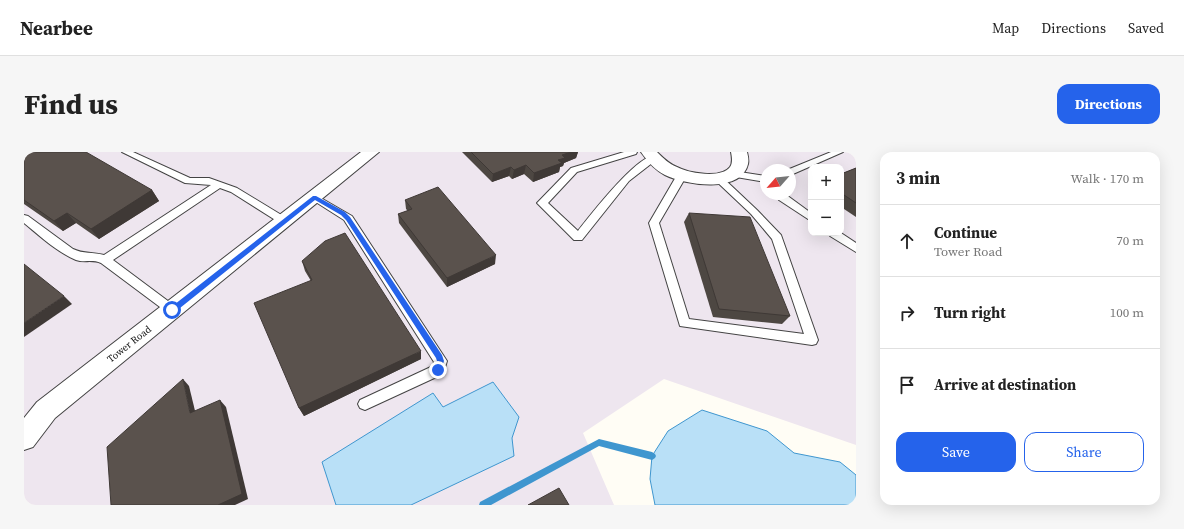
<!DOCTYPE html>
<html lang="en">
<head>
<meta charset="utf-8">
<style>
	body { margin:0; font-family:"Source Serif 4",serif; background:#f6f6f6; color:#222 }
	.controls { position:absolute; right:12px; top:12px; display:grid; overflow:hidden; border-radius:8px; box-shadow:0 4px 16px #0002 }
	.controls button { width:36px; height:36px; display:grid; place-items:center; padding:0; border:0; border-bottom:1px solid #e0e0e0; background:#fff; color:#222; font:20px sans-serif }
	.compass { position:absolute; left:736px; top:12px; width:36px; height:36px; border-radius:50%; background:#fff; box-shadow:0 4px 16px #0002; rotate:243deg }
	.stop { position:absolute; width:12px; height:12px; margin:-9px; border:3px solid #2563eb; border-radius:50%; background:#fff }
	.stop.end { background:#2563eb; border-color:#fff; box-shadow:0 1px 4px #0008 }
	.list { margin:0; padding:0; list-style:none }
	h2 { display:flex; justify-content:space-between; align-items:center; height:52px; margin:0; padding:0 16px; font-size:17px }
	h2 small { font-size:13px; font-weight:400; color:#767676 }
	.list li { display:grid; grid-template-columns:26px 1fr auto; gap:12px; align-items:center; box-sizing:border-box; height:72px; padding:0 16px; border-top:1px solid #e0e0e0 }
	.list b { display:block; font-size:15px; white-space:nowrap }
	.list p { margin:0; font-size:13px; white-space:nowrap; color:#767676 }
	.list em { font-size:13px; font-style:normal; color:#767676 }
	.actions { display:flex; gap:8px; padding:12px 16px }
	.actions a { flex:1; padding:9px 0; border:1px solid #2563eb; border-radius:12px; text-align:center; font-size:14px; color:#2563eb }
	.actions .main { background:#2563eb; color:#fff }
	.icon { flex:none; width:22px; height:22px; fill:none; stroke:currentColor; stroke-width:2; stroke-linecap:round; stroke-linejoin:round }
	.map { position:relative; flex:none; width:832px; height:353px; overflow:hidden; border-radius:12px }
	header { display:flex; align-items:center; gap:24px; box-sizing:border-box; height:56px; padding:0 20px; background:#fff; border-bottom:1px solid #e0e0e0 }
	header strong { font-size:19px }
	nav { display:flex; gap:22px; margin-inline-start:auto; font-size:14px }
	.intro { display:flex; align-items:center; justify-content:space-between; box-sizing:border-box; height:96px; padding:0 24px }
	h1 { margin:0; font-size:28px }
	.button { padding:10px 18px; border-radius:12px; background:#2563eb; color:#fff; font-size:14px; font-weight:700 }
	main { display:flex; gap:24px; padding:0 24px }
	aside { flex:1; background:#fff; border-radius:12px; box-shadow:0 4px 16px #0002 }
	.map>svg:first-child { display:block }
	.industrial { fill:#eee6ef; fill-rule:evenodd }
	.water { fill:#b9e0f7; stroke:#3f96cf }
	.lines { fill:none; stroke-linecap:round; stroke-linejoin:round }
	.stream { fill:#3f96cf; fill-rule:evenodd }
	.service-casing { stroke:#444; stroke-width:2 }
	.minor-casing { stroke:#444; stroke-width:2 }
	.service { fill:#fff; fill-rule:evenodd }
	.minor { fill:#fff; fill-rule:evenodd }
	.wall { fill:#4d4742 }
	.shaded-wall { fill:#3f3936 }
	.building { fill:#5a524d; stroke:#3f3936 }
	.route { fill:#2563eb }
	.labels { text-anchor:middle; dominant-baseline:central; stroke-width:4; stroke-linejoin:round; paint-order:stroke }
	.street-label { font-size:10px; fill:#111; stroke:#fff }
</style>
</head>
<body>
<header>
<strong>Nearbee</strong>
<nav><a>Map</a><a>Directions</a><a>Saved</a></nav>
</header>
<div class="intro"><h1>Find us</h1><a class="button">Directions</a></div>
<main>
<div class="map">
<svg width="832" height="353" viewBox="0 0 832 353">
	<rect width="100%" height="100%" fill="#fffdf5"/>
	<!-- industrial -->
	<path class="industrial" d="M 0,0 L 832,0 L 832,293 L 640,227 L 559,281 L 590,353 L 0,353 ZM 787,15 L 817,15 L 817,81 L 787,81 ZM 742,18 L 766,18 L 766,42 L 742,42 Z"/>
	<!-- water -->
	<g class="water">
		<path d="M 469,230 L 495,265 L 488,286 L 490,304 L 387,353 L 312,353 L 298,310 L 409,241 L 419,255 Z"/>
		<path d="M 678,258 L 743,279 L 770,301 L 816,310 L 832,323 L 832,353 L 631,353 L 626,327 L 628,304 L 644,279 Z"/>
	</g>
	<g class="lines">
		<!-- stream -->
		<path class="stream" d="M 575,287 L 628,300 L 631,302 L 632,304 L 631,306 L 628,308 L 575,294 L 467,353 L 455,353 L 456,350 Z"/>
		<!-- service casing -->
		<g class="service-casing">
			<g id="service">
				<path d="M 98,0 L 109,0 L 166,26 L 185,26 L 213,36 L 264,67 L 265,69 L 260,72 L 256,71 L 207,40 L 196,36 L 89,108 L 152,155 L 154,158 L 152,161 L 148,163 L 144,161 L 77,111 C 68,107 60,111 52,108 C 33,100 16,84 0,71 L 0,63 L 4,64 L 49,97 C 59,102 69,100 80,103 L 187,33 L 161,31 Z"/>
				<path d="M 600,0 L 613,0 L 612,2 L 553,20 L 524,51 L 554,79 C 565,65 615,0 632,4 L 633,6 L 632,8 L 605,29 L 558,88 L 550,88 L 513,51 L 547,16 Z"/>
				<path d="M 807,0 L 819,0 L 769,22 L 766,23 L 766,18 L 763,18 Z"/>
				<path d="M 709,19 L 742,24 L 742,30 L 706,24 L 704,22 Z"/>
				<path d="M 658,20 L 663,23 L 635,71 L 665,167 L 780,182 L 748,87 L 727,62 L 692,29 L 690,27 L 695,24 L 698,25 L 733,58 L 757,83 L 794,188 L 792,192 L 788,193 L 656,174 L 625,71 L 653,23 Z"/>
				<path d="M 290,42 L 328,64 L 423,209 L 419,222 L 341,258 L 336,256 L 334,252 L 336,248 L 409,214 L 410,210 L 320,68 L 287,47 L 285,45 Z"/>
				<path d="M 751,42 L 761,42 L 787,61 L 787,69 L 755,48 Z"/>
				<path d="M 805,81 L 817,81 L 832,91 L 832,100 L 806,84 Z"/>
			</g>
		</g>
		<!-- minor casing -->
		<g class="minor-casing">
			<g id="minor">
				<path d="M 337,0 L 355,0 L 31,266 L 9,295 L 0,298 L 0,266 L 13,250 Z"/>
				<path d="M 617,0 L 633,0 C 639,6 645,12 653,15 C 664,21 697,27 706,15 C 709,11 708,5 707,0 L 723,0 C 724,4 725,8 724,12 C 717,42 661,33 641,23 C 631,18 624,10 617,0 Z"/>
			</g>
		</g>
		<!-- service -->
		<use href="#service" class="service"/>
		<!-- minor -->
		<use href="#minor" class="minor"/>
	</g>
	<!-- wall -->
	<g class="wall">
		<path d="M 0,0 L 128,38 L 135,49 L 75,87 L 52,71 L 39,79 L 0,52 Z"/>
		<path d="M 438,0 L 554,0 L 552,6 L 540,11 L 539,14 L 536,15 L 535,20 L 509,30 L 500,22 L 488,27 L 485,24 L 468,30 Z"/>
		<path d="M 832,16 L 832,65 L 817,55 L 817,22 Z"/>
		<path d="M 381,48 L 471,112 L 423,135 L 375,71 L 374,62 L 384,59 L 382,57 Z"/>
		<path d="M 665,61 L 766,164 L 758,172 L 689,165 L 660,70 Z"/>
		<path d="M 278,109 L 397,207 L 280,264 L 275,256 L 287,129 L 281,119 Z"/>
	</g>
	<!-- shaded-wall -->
	<g class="shaded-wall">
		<path d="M 547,0 L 554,0 L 552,6 L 540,11 L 539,14 L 536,15 L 535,20 L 509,30 L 510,21 L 534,8 L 538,3 Z"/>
		<path d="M 502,13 L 500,22 L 488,27 L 490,18 Z"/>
		<path d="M 487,15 L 485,24 L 468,30 L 469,22 Z"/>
		<path d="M 128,38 L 135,49 L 75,87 L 67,77 Z"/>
		<path d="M 43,61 L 52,71 L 39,79 L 30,69 Z"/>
		<path d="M 472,103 L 471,112 L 423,135 L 423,126 Z"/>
		<path d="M 40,144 L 48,152 L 0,185 L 0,171 Z"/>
		<path d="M 397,199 L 397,207 L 280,264 L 275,256 Z"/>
		<path d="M 159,227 L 165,234 L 173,267 L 166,261 Z"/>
		<path d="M 196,248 L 202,255 L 224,347 L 211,353 L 194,353 Z"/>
	</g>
	<!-- building -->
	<g class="building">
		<path d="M 0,0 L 62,0 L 128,38 L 67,77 L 43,61 L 30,69 L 0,48 Z"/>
		<path d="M 447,0 L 547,0 L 538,3 L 541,6 L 534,8 L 538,11 L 510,21 L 502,13 L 490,18 L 487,15 L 469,22 Z"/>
		<path d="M 832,16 L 832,51 L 817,41 L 817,22 Z"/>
		<path d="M 414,35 L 472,103 L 423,126 L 374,62 L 388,57 L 381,48 Z"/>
		<path d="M 665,61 L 726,65 L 766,164 L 695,157 Z"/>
		<path d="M 321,81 L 397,199 L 275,256 L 230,151 L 288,128 L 278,109 L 301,89 Z"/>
		<path d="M 0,112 L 40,144 L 0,171 Z"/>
		<path d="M 159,227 L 166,261 L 196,248 L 218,342 L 194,353 L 87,353 L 83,295 Z"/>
		<path d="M 535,336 L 545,353 L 504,353 Z"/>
	</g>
	<!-- route -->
	<path class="route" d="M 289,44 L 292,44 L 321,60 L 326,65 L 418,203 L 420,209 L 416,220 L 411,220 L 410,218 L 413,209 L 412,206 L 322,68 L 317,63 L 291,48 L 151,160 L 146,160 L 146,156 Z"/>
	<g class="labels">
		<!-- street labels -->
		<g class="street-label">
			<text transform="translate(105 192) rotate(-38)">Tower Road</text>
		</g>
	</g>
</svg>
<div class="controls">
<button>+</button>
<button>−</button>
</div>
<svg class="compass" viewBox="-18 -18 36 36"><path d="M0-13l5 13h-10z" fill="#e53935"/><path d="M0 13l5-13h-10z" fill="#767676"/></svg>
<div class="stop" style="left:148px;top:158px"></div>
<div class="stop end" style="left:414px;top:218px"></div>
</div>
<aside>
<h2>3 min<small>Walk · 170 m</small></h2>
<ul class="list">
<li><svg class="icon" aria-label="ahead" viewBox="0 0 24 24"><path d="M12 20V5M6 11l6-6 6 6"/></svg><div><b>Continue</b><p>Tower Road</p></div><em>70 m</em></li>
<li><svg class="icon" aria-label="right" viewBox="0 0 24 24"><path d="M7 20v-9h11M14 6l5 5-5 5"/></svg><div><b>Turn right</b></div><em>100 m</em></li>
<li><svg class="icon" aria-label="arrive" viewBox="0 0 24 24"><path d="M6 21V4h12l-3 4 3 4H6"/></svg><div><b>Arrive at destination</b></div></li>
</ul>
<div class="actions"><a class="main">Save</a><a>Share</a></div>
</aside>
</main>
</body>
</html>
